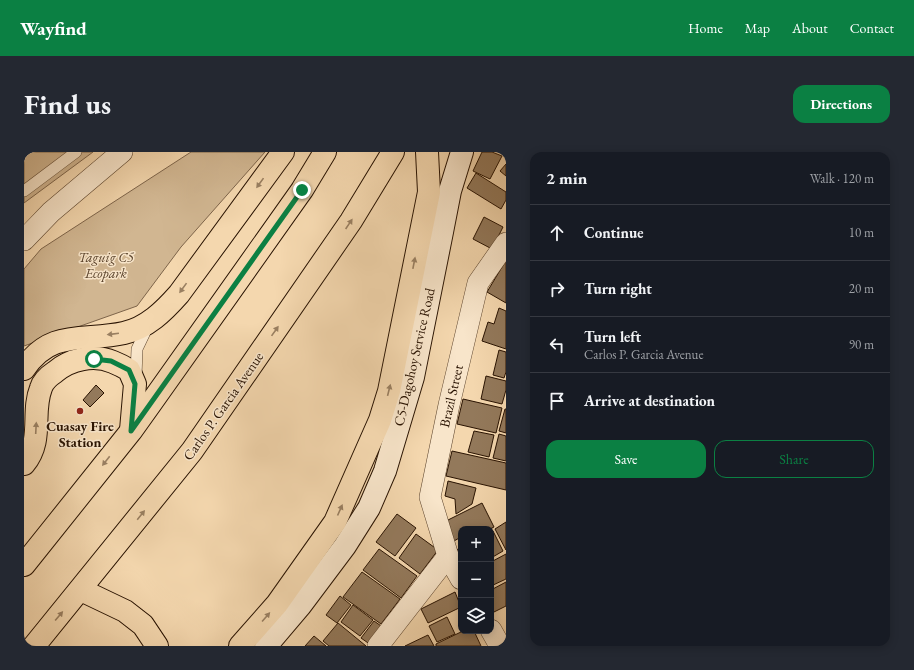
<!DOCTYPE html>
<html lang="en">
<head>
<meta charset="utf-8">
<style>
	body { margin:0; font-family:"EB Garamond",serif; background:#242831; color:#f1f3f6 }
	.controls { position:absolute; right:12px; bottom:12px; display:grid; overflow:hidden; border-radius:8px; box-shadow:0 2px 10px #0003 }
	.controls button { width:36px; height:36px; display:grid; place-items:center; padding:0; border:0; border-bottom:1px solid #363941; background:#171b24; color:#f1f3f6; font:20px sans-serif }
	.stop { position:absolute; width:12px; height:12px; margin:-9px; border:3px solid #0b8043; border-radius:50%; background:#fff }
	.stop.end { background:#0b8043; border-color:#fff; box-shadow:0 1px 4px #0008 }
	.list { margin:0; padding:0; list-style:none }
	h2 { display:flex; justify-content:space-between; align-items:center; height:52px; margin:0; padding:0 16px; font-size:17px }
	h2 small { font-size:13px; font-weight:400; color:#9ea1a6 }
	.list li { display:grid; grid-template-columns:26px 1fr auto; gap:12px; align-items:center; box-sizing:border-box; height:56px; padding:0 16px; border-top:1px solid #363941 }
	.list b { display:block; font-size:15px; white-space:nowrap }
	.list p { margin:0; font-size:13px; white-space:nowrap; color:#9ea1a6 }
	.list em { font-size:13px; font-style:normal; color:#9ea1a6 }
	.actions { display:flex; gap:8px; padding:12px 16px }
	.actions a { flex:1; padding:9px 0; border:1px solid #0b8043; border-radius:12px; text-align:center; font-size:14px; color:#0b8043 }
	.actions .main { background:#0b8043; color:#fff }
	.icon { flex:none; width:22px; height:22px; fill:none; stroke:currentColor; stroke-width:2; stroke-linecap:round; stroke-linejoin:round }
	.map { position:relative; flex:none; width:482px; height:494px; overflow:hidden; border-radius:12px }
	header { display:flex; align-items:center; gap:24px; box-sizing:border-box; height:56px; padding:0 20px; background:#0b8043; color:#fff }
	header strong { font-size:19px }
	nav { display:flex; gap:22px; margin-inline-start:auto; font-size:14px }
	.intro { display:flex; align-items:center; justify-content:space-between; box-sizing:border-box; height:96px; padding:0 24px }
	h1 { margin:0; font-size:28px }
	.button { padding:10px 18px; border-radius:12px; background:#0b8043; color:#fff; font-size:14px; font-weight:700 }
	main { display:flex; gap:24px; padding:0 24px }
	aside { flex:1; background:#171b24; border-radius:12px; box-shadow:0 2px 10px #0003 }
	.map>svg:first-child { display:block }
	.green { fill:#d1b691; stroke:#7d644a }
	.building { fill:#93795b; stroke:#291302 }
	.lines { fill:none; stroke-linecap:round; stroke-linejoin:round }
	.lane-casing { stroke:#5c442d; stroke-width:12 }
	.street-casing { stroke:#5c442d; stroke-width:22 }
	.secondary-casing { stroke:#291302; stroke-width:24 }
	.primary-casing { stroke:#291302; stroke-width:24 }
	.lane { stroke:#f8e5ca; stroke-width:11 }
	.street { stroke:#f8e5ca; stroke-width:21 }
	.secondary { stroke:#f8e5ca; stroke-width:22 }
	.primary { stroke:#f4d7ae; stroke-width:22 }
	.oneway { fill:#997f61 }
	.route { stroke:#0b8043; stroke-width:5 }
	.poi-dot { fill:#8f2418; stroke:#f8e5ca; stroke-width:1.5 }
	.labels { text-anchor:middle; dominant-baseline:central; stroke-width:3; stroke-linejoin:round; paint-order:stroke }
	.park-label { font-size:14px; font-style:italic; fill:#5b442d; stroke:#f8e5ca }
	.street-label { font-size:14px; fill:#291302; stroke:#f8e5ca }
	.poi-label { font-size:14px; font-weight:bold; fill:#291302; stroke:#f8e5ca }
</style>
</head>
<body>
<header>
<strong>Wayfind</strong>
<nav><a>Home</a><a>Map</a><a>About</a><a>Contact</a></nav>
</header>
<div class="intro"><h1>Find us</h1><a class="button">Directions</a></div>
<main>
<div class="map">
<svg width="482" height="494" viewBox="0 0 482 494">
	<rect width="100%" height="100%" fill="#f4d7ae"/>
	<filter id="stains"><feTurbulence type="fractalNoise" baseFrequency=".005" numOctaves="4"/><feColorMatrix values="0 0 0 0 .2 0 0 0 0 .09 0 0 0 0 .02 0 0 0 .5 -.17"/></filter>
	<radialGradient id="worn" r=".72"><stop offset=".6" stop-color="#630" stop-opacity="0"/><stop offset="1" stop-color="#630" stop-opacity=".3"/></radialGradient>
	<!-- green -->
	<g class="green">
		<path d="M 0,0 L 69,0 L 0,51 Z"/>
		<path d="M 167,0 L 241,0 L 157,95 L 113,154 L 0,194 L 0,117 L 17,97 Z"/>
	</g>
	<!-- building -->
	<g class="building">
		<path d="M 458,0 L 468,0 L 478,4 L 466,27 L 449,19 Z"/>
		<path d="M 482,12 L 482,24 L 476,19 Z"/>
		<path d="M 452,21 L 482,40 L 482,48 L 477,57 L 443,36 Z"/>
		<path d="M 460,65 L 479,75 L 468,97 L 449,87 Z"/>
		<path d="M 481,110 L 482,110 L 482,151 L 463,140 Z"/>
		<path d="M 475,156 L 482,159 L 482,197 L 458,189 L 464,170 L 470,172 Z"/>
		<path d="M 475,198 L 482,200 L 482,220 L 480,226 L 469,223 Z"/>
		<path d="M 462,224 L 482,229 L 482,238 L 478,252 L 457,247 Z"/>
		<path d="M 72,233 L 80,241 L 66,255 L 59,248 Z"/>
		<path d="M 439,247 L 478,256 L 472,281 L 433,272 Z"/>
		<path d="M 481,257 L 482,257 L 482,281 L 475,279 Z"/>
		<path d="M 450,279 L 470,283 L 465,305 L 444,300 Z"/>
		<path d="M 475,282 L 482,284 L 482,309 L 469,306 Z"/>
		<path d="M 428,299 L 482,311 L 482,338 L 422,324 Z"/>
		<path d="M 424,329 L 452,336 L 448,352 L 432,362 L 431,347 L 421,344 Z"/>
		<path d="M 458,351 L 470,375 L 466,377 L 437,377 L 437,385 L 430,389 L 420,370 Z"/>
		<path d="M 373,362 L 392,376 L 371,404 L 352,390 Z"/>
		<path d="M 482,370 L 482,398 L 471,377 Z"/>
		<path d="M 469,379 L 479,399 L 467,406 L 467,380 Z"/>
		<path d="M 392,382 L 414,398 L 396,422 L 375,406 Z"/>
		<path d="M 437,396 L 437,407 L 432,398 Z"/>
		<path d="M 355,397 L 393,424 L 377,446 L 339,418 Z"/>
		<path d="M 482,402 L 482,427 L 467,434 L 467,410 Z"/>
		<path d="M 338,420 L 376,447 L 357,472 L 319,445 Z"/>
		<path d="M 482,430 L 482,454 L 470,460 L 467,455 L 467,438 Z"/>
		<path d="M 431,440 L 437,455 L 404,471 L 397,457 Z"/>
		<path d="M 316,444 L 327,453 L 313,471 L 302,463 Z"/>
		<path d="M 329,453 L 349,468 L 336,484 L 317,470 Z"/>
		<path d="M 423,465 L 431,482 L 413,490 L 405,474 Z"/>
		<path d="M 350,469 L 360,476 L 347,493 L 337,486 Z"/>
		<path d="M 314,471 L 342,494 L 305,494 L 299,489 Z"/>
		<path d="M 439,479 L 450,479 L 457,494 L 412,494 L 412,492 Z"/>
		<path d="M 404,483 L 410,494 L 381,494 Z"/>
		<path d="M 290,484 L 302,494 L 281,494 Z"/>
	</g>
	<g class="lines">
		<!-- lane casing -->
		<g class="lane-casing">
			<g id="lane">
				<path d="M 0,39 L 52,0"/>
				<path d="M 112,225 L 113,197 L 124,174"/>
			</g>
		</g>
		<!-- street casing -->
		<g class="street-casing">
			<g id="street">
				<path d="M 0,88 L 27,60 L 98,0"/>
				<path d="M 437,427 L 424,404 L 406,345 L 425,253 L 454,131 L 482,91"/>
				<path d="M 467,478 L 476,494"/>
				<path d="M 354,494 L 424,404"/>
			</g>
		</g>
		<!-- secondary casing -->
		<g class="secondary-casing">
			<path id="secondary" d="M 242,494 L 276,454 L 321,394 L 345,356 L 361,319 L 389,225 L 418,80 L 426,39 L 438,0"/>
		</g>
		<!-- primary casing -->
		<g class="primary-casing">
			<g id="primary">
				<path d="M 0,217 C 27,176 61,190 100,181 C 123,176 140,159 155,142 L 259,0"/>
				<path d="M 0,312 C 20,288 7,261 17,236 C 19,229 25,224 31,220 C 46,207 70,202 89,210 C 94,212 100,215 105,218 L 111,232 L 107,278"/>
				<path d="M 0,413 L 107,279 L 127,251 L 278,38 L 301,0"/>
				<path d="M 57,438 L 101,459 L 119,473 L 133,494"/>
				<path d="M 10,494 L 168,299 L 327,69 L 369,0"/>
				<path d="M 216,494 L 253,452 L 311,370 L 356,268 L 365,239 L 405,40 L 403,0"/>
			</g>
		</g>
		<!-- lane -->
		<use href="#lane" class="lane"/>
		<!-- street -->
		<use href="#street" class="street"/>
		<!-- secondary -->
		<use href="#secondary" class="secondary"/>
		<!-- primary -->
		<use href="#primary" class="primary"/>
	</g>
	<!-- one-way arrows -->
	<defs><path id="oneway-solid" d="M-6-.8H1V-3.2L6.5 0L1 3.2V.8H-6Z"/></defs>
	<g class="oneway">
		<use href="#oneway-solid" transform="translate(236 31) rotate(126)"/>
		<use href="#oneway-solid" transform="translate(325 72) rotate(-56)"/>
		<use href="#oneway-solid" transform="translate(390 111) rotate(-79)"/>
		<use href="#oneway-solid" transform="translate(159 136) rotate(126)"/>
		<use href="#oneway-solid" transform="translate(251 179) rotate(-55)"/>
		<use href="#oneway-solid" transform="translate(89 182) rotate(173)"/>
		<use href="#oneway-solid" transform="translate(365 238) rotate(-76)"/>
		<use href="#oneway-solid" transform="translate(12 276) rotate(-87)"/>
		<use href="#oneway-solid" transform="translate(82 309) rotate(128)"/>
		<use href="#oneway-solid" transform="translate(316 358) rotate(-66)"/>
		<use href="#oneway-solid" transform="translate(117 363) rotate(-51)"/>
		<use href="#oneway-solid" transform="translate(35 464) rotate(-50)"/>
		<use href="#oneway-solid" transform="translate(242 465) rotate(-49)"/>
	</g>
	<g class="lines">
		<!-- route -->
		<path class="route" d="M 70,207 L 87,209 L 105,218 L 111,232 L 107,279 L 278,38"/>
	</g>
	<!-- markers -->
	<circle class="poi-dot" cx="56" cy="259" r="4"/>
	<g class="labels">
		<!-- park labels -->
		<g class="park-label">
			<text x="82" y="105">Taguig C5<tspan x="82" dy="16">Ecopark</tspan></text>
		</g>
		<!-- street labels -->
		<g class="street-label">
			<text transform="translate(390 205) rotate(-77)">C5-Dagohoy Service Road</text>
			<text transform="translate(427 244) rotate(-77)">Brazil Street</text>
			<text transform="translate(199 254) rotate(-55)">Carlos P. Garcia Avenue</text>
		</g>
		<!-- poi labels -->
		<g class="poi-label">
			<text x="56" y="274">Cuasay Fire<tspan x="56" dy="16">Station</tspan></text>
		</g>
	</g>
	<rect width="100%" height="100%" filter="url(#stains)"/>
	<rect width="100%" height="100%" fill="url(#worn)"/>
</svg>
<div class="controls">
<button>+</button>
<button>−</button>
<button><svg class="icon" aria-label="layers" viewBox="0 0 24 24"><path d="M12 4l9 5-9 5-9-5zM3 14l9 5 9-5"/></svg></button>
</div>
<div class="stop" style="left:70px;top:207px"></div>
<div class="stop end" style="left:278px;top:38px"></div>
</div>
<aside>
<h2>2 min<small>Walk · 120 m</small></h2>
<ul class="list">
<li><svg class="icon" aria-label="ahead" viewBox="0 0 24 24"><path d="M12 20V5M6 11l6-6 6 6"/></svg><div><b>Continue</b></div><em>10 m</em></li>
<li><svg class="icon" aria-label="right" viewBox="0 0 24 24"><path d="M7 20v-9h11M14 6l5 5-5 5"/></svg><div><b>Turn right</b></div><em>20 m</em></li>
<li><svg class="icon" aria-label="left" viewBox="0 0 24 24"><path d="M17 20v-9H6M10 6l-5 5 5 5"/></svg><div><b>Turn left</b><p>Carlos P. Garcia Avenue</p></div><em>90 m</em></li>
<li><svg class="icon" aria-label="arrive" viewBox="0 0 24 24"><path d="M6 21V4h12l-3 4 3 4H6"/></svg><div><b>Arrive at destination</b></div></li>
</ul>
<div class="actions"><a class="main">Save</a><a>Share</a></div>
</aside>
</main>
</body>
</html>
